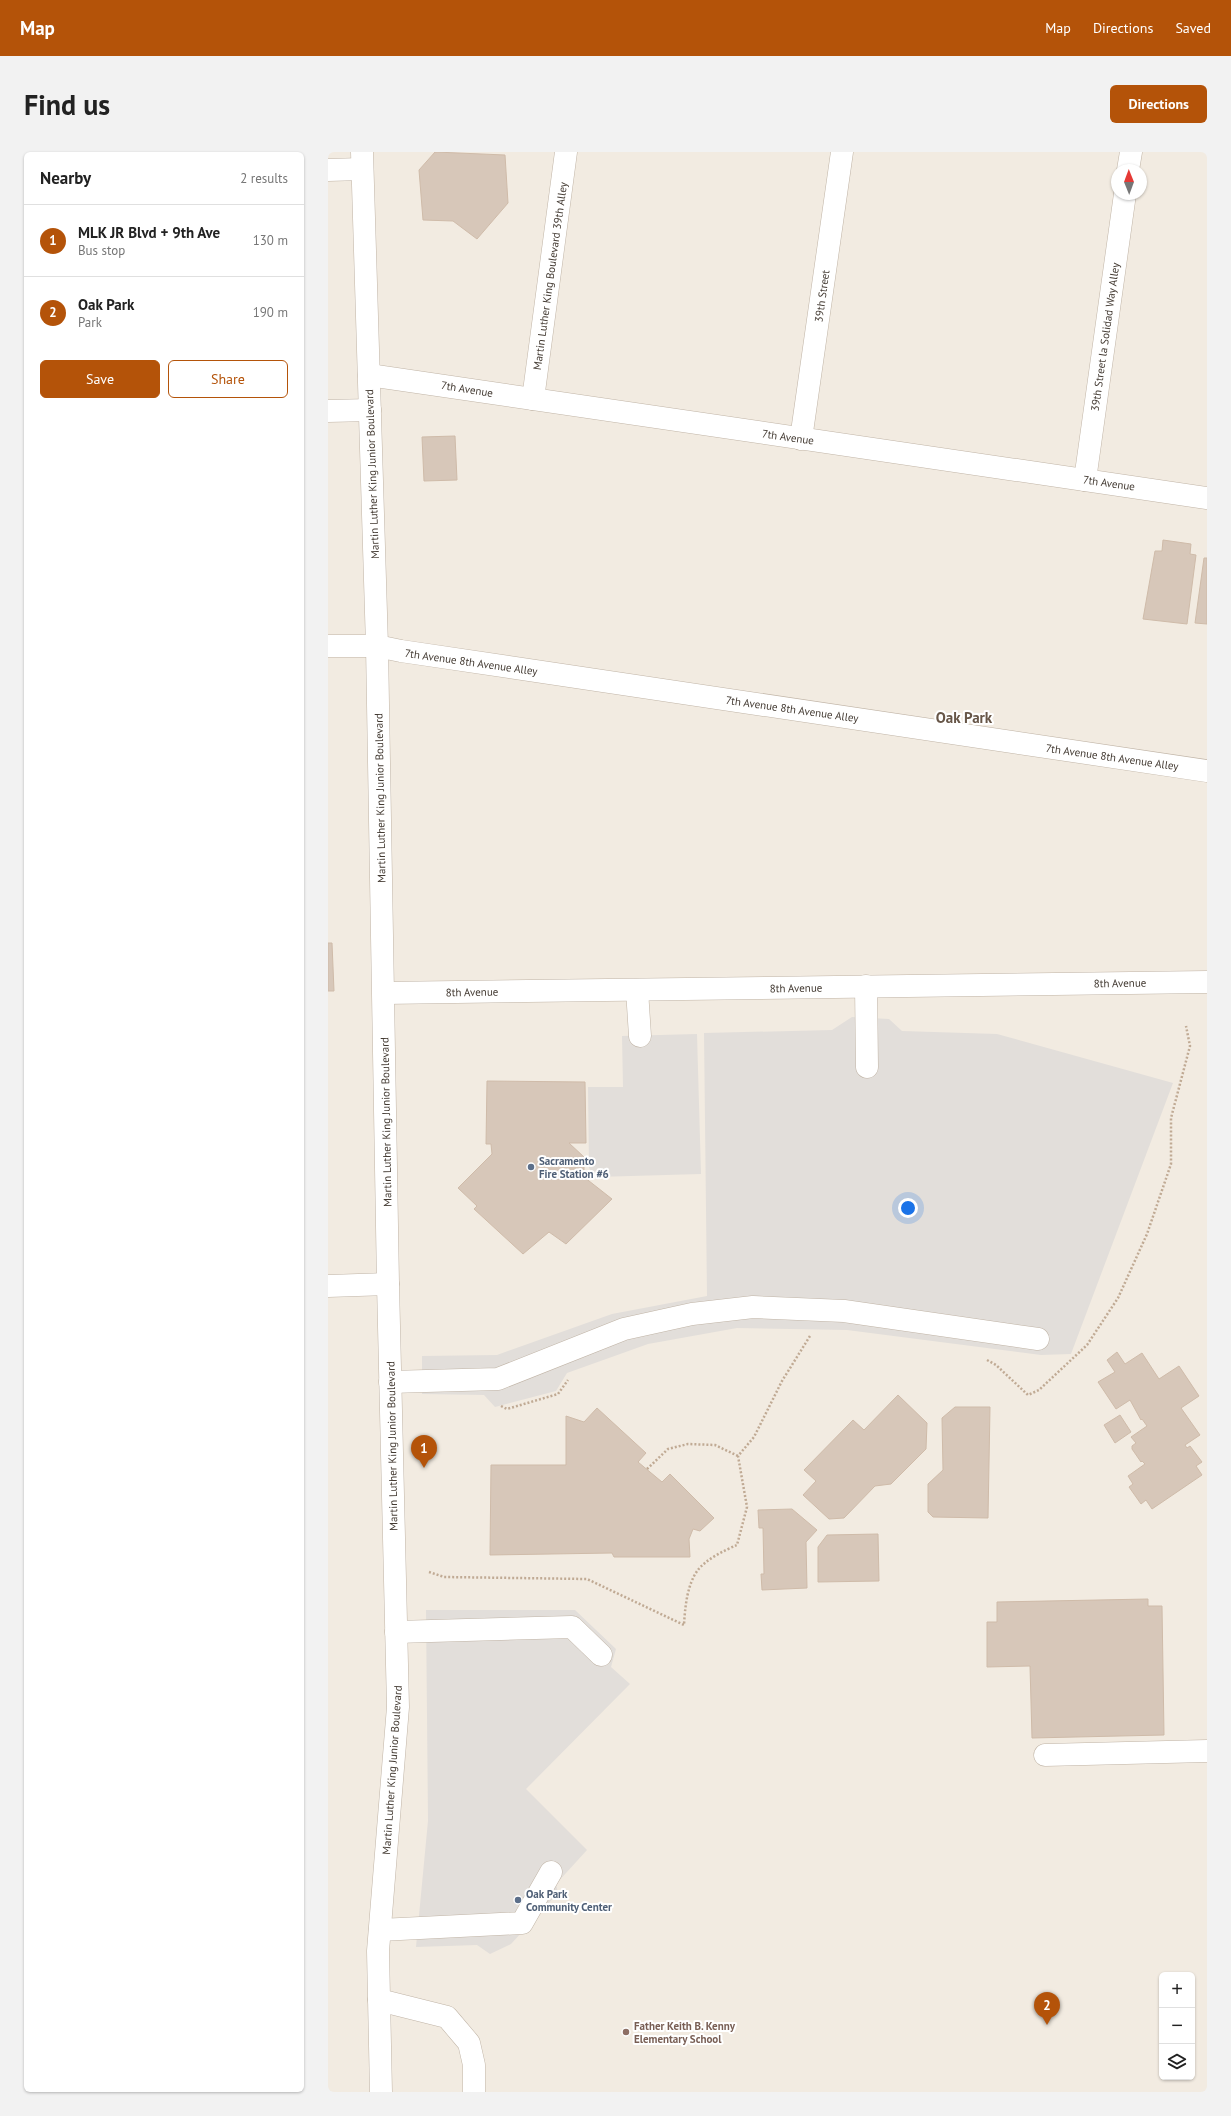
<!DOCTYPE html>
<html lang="en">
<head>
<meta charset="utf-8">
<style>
	body { margin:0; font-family:"PT Sans",sans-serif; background:#f2f2f2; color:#222 }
	.controls { position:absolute; right:12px; bottom:12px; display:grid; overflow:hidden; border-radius:6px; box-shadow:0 1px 3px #0004 }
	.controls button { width:36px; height:36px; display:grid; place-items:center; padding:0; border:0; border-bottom:1px solid #e0e0e0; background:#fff; color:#222; font:20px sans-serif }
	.compass { position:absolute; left:783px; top:12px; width:36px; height:36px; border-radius:50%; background:#fff; box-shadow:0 1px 3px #0004; rotate:359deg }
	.you { position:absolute; left:580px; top:1056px; width:14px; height:14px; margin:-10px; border:3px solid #fff; border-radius:50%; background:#1a73e8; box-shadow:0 0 0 6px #1a73e833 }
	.badge { display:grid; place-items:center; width:26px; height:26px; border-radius:50%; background:#b45309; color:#fff; font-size:13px; font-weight:700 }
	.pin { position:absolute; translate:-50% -33px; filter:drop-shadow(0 1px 2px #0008) }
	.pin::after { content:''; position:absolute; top:21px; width:14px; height:12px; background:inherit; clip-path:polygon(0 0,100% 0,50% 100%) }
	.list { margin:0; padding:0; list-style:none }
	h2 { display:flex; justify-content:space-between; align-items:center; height:52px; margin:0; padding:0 16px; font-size:17px }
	h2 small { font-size:13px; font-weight:400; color:#767676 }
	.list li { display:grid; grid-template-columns:26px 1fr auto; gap:12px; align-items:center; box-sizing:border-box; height:72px; padding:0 16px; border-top:1px solid #e0e0e0 }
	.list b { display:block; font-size:15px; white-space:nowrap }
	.list p { margin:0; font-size:13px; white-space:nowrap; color:#767676 }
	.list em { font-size:13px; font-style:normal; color:#767676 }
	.actions { display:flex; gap:8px; padding:12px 16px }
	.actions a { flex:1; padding:9px 0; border:1px solid #b45309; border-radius:6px; text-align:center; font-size:14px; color:#b45309 }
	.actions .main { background:#b45309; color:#fff }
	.icon { flex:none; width:22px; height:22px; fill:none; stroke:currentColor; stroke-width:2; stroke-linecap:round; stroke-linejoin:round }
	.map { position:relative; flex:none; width:879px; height:1940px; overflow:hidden; border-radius:6px }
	header { display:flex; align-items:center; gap:24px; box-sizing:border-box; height:56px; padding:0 20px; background:#b45309; color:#fff }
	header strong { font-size:19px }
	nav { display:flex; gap:22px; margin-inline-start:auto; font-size:14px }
	.intro { display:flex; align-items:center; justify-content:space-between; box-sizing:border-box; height:96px; padding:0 24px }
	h1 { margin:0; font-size:28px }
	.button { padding:10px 18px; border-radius:6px; background:#b45309; color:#fff; font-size:14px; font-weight:700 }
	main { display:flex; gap:24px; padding:0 24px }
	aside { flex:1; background:#fff; border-radius:6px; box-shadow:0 1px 3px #0004 }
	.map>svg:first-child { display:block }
	.parking { fill:#e2deda }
	.building { fill:#d7c7b9; stroke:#cfbba9 }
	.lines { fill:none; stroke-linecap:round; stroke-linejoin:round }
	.minor-casing { stroke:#c0b4a6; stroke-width:23 }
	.path { stroke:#c0aa94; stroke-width:2.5; stroke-dasharray:2 2; stroke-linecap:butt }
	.minor { stroke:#fff; stroke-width:22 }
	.service-dot { fill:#5c6f8a; stroke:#fff; stroke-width:1.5 }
	.education-dot { fill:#8d6e63; stroke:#fff; stroke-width:1.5 }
	.labels { text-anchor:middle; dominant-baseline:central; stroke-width:4; stroke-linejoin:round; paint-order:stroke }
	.street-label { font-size:11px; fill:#433a32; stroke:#fff }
	.service-label { font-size:11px; font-weight:bold; fill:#4e5e75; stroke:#fff; text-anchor:start }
	.education-label { font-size:11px; font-weight:bold; fill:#785e54; stroke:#fff; text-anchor:start }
	.district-label { font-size:15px; font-weight:bold; fill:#675648; stroke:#fff }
</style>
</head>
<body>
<header>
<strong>Map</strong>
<nav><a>Map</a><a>Directions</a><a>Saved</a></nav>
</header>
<div class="intro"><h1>Find us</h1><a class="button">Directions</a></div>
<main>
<aside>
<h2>Nearby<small>2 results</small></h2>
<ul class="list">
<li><span class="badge">1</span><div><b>MLK JR Blvd + 9th Ave</b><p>Bus stop</p></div><em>130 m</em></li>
<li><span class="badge">2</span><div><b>Oak Park</b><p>Park</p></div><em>190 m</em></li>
</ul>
<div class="actions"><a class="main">Save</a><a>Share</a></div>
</aside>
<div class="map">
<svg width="879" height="1940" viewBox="0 0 879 1940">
	<rect width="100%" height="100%" fill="#f2ebe1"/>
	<!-- parking -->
	<g class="parking">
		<path d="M 524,865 L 561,867 L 574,879 L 669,882 L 845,931 L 743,1202 L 713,1203 L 519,1178 L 409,1176 L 320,1192 L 239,1221 L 228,1239 L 167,1255 L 156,1243 L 94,1242 L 94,1204 L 169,1203 L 284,1162 L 379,1144 L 376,881 L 504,878 Z"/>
		<path d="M 369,882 L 373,1022 L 268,1025 L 261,1016 L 260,935 L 295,935 L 294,884 Z"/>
		<path d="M 98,1458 L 247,1458 L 288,1497 L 283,1515 L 302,1532 L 198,1637 L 259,1698 L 228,1732 L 230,1741 L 183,1792 L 162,1802 L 149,1793 L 88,1795 L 100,1669 Z"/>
	</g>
	<!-- building -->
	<g class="building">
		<path d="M 107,0 L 177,3 L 180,51 L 149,87 L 125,69 L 95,68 L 91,18 Z"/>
		<path d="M 127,284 L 129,328 L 96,329 L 94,285 Z"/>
		<path d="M 835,388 L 863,392 L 862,402 L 868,403 L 859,472 L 815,467 L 827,399 L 834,399 Z"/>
		<path d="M 876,406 L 879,406 L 879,472 L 867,471 Z"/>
		<path d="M 0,791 L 4,791 L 6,839 L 0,839 Z"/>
		<path d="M 159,929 L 257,930 L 258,991 L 241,991 L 256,1005 L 256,1025 L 284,1047 L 238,1092 L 221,1080 L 195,1102 L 146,1057 L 149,1054 L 130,1036 L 164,1002 L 163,992 L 158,992 Z"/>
		<path d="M 789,1200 L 797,1212 L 814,1201 L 831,1227 L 851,1214 L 871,1244 L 853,1256 L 872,1283 L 857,1293 L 859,1296 L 862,1294 L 874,1310 L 868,1314 L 874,1323 L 824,1357 L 818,1348 L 813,1352 L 801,1335 L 805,1332 L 800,1324 L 817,1312 L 814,1309 L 813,1310 L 804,1297 L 804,1294 L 808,1291 L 803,1285 L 819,1274 L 814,1267 L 813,1268 L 802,1248 L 788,1257 L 770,1230 L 787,1220 L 779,1208 Z"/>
		<path d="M 570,1243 L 599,1271 L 598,1297 L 563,1332 L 547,1334 L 516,1366 L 501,1367 L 475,1343 L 488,1329 L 476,1318 L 525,1268 L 536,1278 Z"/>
		<path d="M 627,1255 L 662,1255 L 660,1366 L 605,1365 L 600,1360 L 600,1332 L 615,1318 L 614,1266 Z"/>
		<path d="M 269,1256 L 318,1301 L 310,1310 L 334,1330 L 342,1322 L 386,1366 L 372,1379 L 365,1377 L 361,1387 L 362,1405 L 286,1405 L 284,1401 L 162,1403 L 163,1313 L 238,1313 L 238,1264 L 256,1270 Z"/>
		<path d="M 792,1263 L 803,1280 L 787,1291 L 776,1273 Z"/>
		<path d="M 464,1357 L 489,1378 L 478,1390 L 479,1436 L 434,1438 L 433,1422 L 436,1422 L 435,1376 L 431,1376 L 430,1358 Z"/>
		<path d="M 550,1382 L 551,1429 L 490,1430 L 490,1395 L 499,1383 Z"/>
		<path d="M 820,1447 L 820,1454 L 834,1454 L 836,1583 L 704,1586 L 702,1514 L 659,1515 L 659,1470 L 669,1470 L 669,1450 Z"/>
	</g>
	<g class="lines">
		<!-- minor casing -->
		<g class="minor-casing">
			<g id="minor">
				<path d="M 34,0 L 49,494 L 60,1132 L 70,1555 L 50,1799 L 53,1940"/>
				<path d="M 0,18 L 34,17"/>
				<path d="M 800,18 L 803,0"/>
				<path d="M 41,223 L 879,346"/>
				<path d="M 205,247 L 238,0"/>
				<path d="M 0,259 L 42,258"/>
				<path d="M 473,287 L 514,0"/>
				<path d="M 757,328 L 797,42"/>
				<path d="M 0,494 L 49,494 L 73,499 L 879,619"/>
				<path d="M 538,834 L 539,915"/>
				<path d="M 309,838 L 312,884"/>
				<path d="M 56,841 L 879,830"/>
				<path d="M 0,1134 L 60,1132"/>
				<path d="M 62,1230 L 170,1227 L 296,1177 L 364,1162 L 425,1155 L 516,1159 L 710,1187"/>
				<path d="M 68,1480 L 244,1475 L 273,1503"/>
				<path d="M 717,1603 L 879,1599"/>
				<path d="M 52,1778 L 194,1771 L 223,1720"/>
				<path d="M 51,1848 L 119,1865 L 141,1891 L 146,1913 L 146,1940"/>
			</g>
		</g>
		<!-- path -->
		<g class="path">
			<path d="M 659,1208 L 668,1213 L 700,1243 L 711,1238 L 759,1193 L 790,1146 L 819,1082 L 843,1012 L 843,966 L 862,894 L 858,874"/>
			<path d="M 173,1254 L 179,1257 L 230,1242 L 240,1228"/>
			<path d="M 319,1317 L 340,1297 L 360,1292 L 387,1293 L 410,1304"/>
			<path d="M 101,1420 L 116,1425 L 259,1427 L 356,1473 C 357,1456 359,1432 370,1418 C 377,1408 397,1398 409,1393 L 419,1355 L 410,1304 L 426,1285 L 454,1229 L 482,1184"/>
		</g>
		<!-- minor -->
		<use href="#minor" class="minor"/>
	</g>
	<!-- markers -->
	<g class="service-dot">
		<circle cx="203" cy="1015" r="4"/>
		<circle cx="190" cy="1748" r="4"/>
	</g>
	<circle class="education-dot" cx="298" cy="1880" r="4"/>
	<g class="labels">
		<!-- street labels -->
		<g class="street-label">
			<text transform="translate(222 124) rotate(-82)">Martin Luther King Boulevard 39th Alley</text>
			<text transform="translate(494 144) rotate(-82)">39th Street</text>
			<text transform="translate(777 185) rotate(-82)">39th Street la Solidad Way Alley</text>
			<text transform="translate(139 237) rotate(9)">7th Avenue</text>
			<text transform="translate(460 285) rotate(8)">7th Avenue</text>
			<text transform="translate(44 322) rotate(-92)">Martin Luther King Junior Boulevard</text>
			<text transform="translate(781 331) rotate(8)">7th Avenue</text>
			<text transform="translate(143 510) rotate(8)">7th Avenue 8th Avenue Alley</text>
			<text transform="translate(464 557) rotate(8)">7th Avenue 8th Avenue Alley</text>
			<text transform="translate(784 605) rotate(8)">7th Avenue 8th Avenue Alley</text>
			<text transform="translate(52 646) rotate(-91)">Martin Luther King Junior Boulevard</text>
			<text transform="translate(792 831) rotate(-1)">8th Avenue</text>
			<text transform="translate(468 836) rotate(-1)">8th Avenue</text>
			<text transform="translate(144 840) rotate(-1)">8th Avenue</text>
			<text transform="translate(58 970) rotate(-91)">Martin Luther King Junior Boulevard</text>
			<text transform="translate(64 1294) rotate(-91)">Martin Luther King Junior Boulevard</text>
			<text transform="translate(64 1618) rotate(-86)">Martin Luther King Junior Boulevard</text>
		</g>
		<!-- service labels -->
		<g class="service-label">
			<text x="211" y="1009">Sacramento<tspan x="211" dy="13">Fire Station #6</tspan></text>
			<text x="198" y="1742">Oak Park<tspan x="198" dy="13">Community Center</tspan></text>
		</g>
		<!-- education labels -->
		<g class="education-label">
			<text x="306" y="1874">Father Keith B. Kenny<tspan x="306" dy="13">Elementary School</tspan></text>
		</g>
		<!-- district labels -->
		<g class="district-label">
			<text x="636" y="565">Oak Park</text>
		</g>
	</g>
</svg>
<div class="controls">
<button>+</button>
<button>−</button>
<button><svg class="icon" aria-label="layers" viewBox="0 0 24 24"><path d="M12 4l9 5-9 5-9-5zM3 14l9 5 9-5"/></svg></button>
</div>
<svg class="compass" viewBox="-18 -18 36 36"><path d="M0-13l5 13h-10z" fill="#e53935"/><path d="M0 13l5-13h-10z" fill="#767676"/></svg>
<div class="you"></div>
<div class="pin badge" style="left:96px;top:1316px">1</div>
<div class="pin badge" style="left:719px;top:1873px">2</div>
</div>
</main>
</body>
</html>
